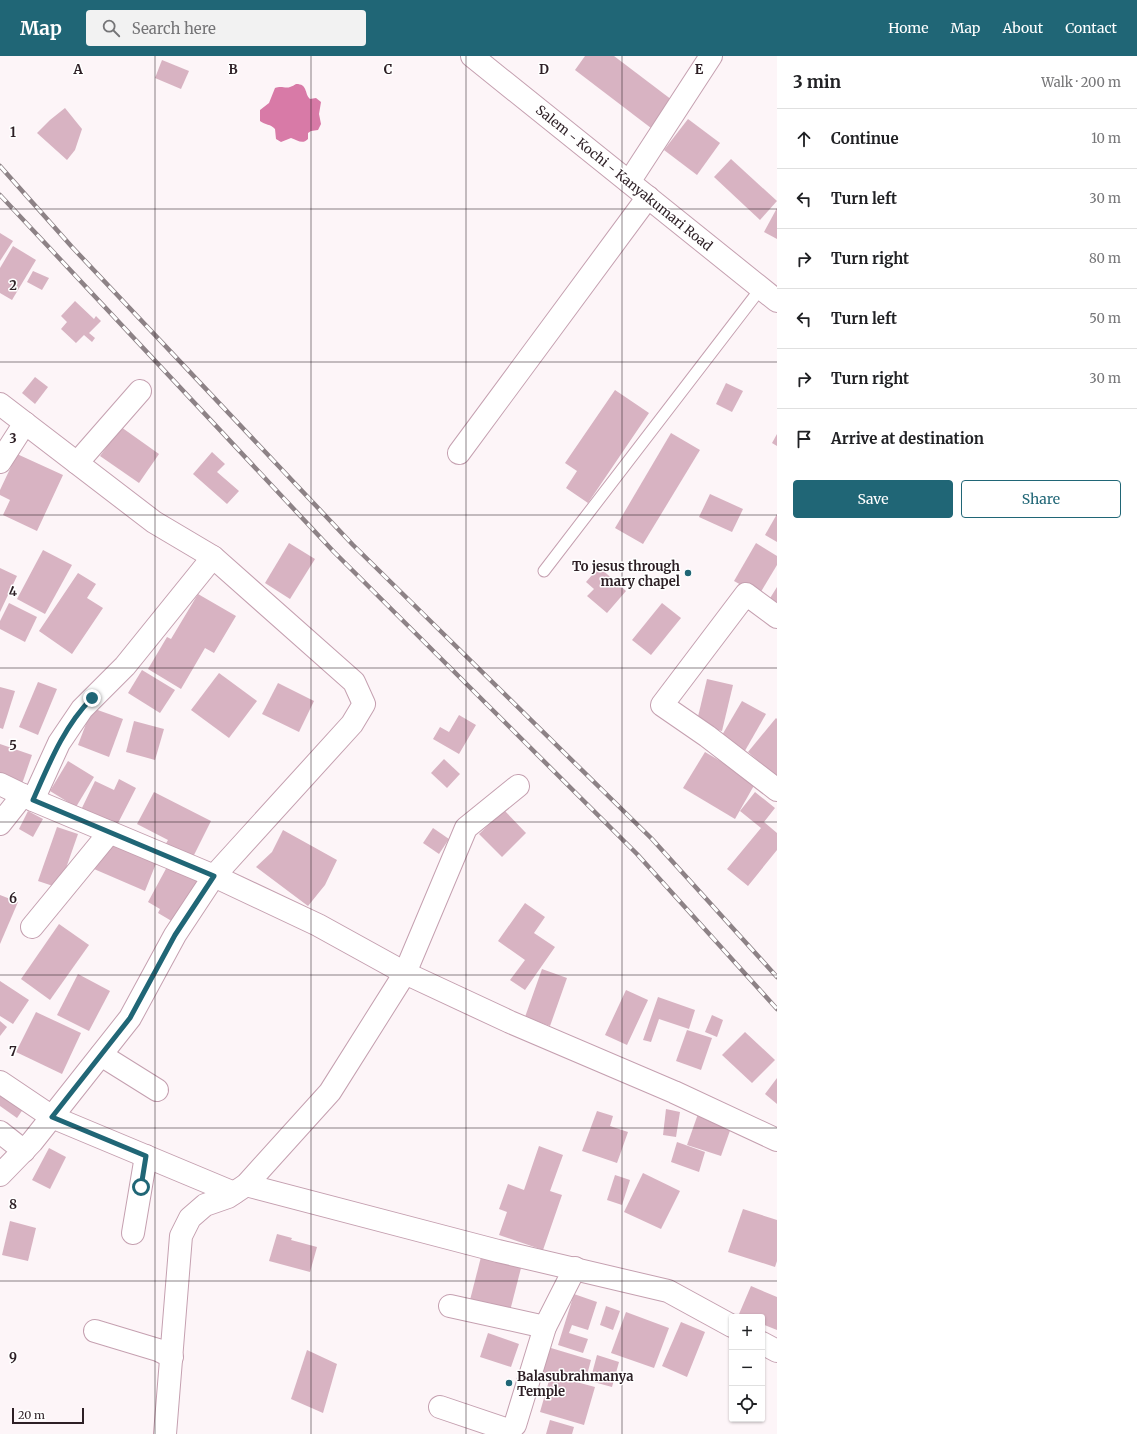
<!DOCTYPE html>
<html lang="en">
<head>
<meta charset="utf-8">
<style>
	body { margin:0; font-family:Merriweather,serif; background:#f2f2f2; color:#202124 }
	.controls { position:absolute; right:12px; bottom:12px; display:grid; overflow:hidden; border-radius:4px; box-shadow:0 1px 3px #0004 }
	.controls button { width:36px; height:36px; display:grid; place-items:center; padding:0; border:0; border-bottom:1px solid #e0e0e0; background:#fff; color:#202124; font:20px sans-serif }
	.scale { position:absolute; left:12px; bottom:10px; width:72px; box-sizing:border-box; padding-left:4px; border:2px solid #2d1f25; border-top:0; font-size:11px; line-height:14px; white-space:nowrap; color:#2d1f25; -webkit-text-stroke:3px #fff; paint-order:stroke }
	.stop { position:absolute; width:12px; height:12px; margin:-9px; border:3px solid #206676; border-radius:50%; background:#fff }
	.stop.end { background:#206676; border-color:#fff; box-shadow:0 1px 4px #0008 }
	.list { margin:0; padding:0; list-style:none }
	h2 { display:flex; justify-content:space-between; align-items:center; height:52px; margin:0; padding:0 16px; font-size:17px }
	h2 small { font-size:13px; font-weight:400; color:#757577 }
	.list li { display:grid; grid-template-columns:26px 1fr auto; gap:12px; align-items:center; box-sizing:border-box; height:60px; padding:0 16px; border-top:1px solid #e0e0e0 }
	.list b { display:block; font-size:15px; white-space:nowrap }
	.list em { font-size:13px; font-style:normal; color:#757577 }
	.actions { display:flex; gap:8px; padding:12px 16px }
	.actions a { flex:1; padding:9px 0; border:1px solid #206676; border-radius:4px; text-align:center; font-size:14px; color:#206676 }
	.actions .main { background:#206676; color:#fff }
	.icon { flex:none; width:22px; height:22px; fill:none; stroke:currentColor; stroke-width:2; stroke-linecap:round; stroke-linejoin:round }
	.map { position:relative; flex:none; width:777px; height:1378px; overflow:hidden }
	header { display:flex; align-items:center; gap:24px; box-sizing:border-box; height:56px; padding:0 20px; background:#206676; color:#fff }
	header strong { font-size:19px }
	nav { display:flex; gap:22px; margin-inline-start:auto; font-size:14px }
	.search { width:280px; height:36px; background:#f2f2f2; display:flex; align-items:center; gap:10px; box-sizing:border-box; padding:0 14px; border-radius:4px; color:#757577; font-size:15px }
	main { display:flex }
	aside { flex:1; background:#fff }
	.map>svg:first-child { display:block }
	.water { fill:#d87aa7 }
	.building { fill:#d8b3c2 }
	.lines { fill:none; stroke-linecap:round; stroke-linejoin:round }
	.lane-casing { stroke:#c5a0b0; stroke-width:13 }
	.street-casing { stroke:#c5a0b0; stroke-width:24 }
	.primary-casing { stroke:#c5a0b0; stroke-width:24 }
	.lane { stroke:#fff; stroke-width:11 }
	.street { stroke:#fff; stroke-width:22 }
	.primary { stroke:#fff; stroke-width:22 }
	.rail-casing { stroke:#8d8286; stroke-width:4.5 }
	.rail { stroke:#fff; stroke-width:3; stroke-dasharray:9; stroke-linecap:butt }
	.route { stroke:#206676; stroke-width:5 }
	.grid { fill:none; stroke:#2d1f25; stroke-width:1; stroke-opacity:0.55 }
	.poi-dot { fill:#206676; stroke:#fff; stroke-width:1.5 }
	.labels { text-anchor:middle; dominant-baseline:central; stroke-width:3; stroke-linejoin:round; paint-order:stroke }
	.street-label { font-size:13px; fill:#2d1f25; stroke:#fff }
	.poi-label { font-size:13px; font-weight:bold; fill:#2d1f25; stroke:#fff; text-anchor:end }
	.grid-label { font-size:13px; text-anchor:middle; font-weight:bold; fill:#2d1f25; stroke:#fff; stroke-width:3; stroke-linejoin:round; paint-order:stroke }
</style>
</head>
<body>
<header>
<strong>Map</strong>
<div class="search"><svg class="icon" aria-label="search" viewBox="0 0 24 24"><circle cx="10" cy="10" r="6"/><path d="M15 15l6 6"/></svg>Search here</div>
<nav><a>Home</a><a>Map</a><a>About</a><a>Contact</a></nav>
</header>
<main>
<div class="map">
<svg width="777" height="1378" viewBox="0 0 777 1378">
	<rect width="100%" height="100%" fill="#fdf5f8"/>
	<!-- water -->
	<path class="water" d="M 296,28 C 308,28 304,37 310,43 L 316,42 L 321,46 L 319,58 L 321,68 L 318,74 L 311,75 L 308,77 L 308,83 C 302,89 298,84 291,82 L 281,86 L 276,83 L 275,73 C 271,68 265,69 260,65 L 260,54 L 269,47 L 275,32 C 284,29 286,35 296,28 Z"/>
	<!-- building -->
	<g class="building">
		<path d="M 585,0 L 614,0 L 672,44 L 651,72 L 575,14 Z"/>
		<path d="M 162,4 L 189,15 L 181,33 L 155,22 Z"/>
		<path d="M 65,52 L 82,73 L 75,94 L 67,104 L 37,77 L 50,64 Z"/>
		<path d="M 688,63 L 720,87 L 697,119 L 664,94 Z"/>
		<path d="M 731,103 L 777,145 L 760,164 L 714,121 Z"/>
		<path d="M 777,152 L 777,183 L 764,176 Z"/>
		<path d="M 0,177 L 13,185 L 0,205 Z"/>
		<path d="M 13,190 L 36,204 L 12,244 L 0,237 L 0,212 Z"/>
		<path d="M 33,215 L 49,222 L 42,234 L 27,226 Z"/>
		<path d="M 75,245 L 94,263 L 96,260 L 101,265 L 89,277 L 95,282 L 92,286 L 84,279 L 76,287 L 61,273 L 67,266 L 61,260 Z"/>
		<path d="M 35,321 L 48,331 L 35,348 L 22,337 Z"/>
		<path d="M 726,327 L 743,335 L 732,356 L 716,348 Z"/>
		<path d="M 615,334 L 649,357 L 588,447 L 566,432 L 577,415 L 565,407 Z"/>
		<path d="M 121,371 L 159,398 L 139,427 L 100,400 Z"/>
		<path d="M 671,377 L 700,394 L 643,488 L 615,472 Z"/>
		<path d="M 777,378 L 777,390 L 772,387 Z"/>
		<path d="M 212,396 L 225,408 L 217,416 L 239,435 L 227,448 L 193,418 Z"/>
		<path d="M 17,398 L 63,419 L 37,475 L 3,459 L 10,444 L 0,439 L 0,434 Z"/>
		<path d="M 710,438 L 743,453 L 732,476 L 699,461 Z"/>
		<path d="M 777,458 L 777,486 L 765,479 Z"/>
		<path d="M 289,487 L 315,503 L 290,543 L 265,527 Z"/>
		<path d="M 756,487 L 777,500 L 777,509 L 759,539 L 734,525 Z"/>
		<path d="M 43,494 L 72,509 L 45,558 L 17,543 Z"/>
		<path d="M 599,511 L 626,535 L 607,557 L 587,540 L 594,533 L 586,526 Z"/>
		<path d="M 0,512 L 17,520 L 0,556 Z"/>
		<path d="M 78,517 L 96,528 L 87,542 L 103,552 L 72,598 L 39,575 Z"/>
		<path d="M 777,531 L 777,553 L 767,547 Z"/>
		<path d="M 198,538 L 236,560 L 214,597 L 205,592 L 181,633 L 148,613 L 167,581 L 171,583 Z"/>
		<path d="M 9,547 L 37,561 L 25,586 L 0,573 L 0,565 Z"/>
		<path d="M 662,547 L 681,562 L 651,599 L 632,584 Z"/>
		<path d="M 142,614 L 175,634 L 160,657 L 128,637 Z"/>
		<path d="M 219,617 L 257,645 L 229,682 L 191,654 Z"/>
		<path d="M 707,623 L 733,629 L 722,675 L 696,669 Z"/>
		<path d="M 38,626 L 57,633 L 38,679 L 19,671 Z"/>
		<path d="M 278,627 L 314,645 L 299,676 L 262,658 Z"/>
		<path d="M 0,631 L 15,635 L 3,673 L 0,672 Z"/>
		<path d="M 742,645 L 766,658 L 742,700 L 718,686 Z"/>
		<path d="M 92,652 L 123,663 L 109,701 L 78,689 Z"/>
		<path d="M 459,659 L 476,669 L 459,698 L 433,683 L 440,671 L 449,676 Z"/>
		<path d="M 776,662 L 777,663 L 777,721 L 748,696 Z"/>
		<path d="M 134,665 L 164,673 L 155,704 L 126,696 Z"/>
		<path d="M 0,688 L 32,699 L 22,728 L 0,720 Z"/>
		<path d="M 705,696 L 756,726 L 735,763 L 683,732 Z"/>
		<path d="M 444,703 L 460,718 L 447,732 L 431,717 Z"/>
		<path d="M 68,705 L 94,721 L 76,751 L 50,735 Z"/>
		<path d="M 119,723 L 136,732 L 115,773 L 80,756 L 95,725 L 114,734 Z"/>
		<path d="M 154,736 L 211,765 L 191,805 L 164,791 L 168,784 L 137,768 Z"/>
		<path d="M 755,736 L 775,752 L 764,766 L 777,777 L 777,794 L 748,830 L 727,813 L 761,772 L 740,755 Z"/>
		<path d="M 504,754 L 526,777 L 502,801 L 479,778 Z"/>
		<path d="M 28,755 L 43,763 L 33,781 L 19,773 Z"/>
		<path d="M 57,771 L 78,778 L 59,832 L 38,825 Z"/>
		<path d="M 433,772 L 449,783 L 439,798 L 423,787 Z"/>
		<path d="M 283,774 L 337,804 L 325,829 L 308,850 L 256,811 L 272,796 Z"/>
		<path d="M 106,783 L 157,805 L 145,835 L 94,813 Z"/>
		<path d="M 168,809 L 199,825 L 175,867 L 158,857 L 160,853 L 148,846 Z"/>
		<path d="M 0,839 L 18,846 L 0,888 Z"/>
		<path d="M 525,847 L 545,861 L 534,877 L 555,891 L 525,934 L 510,924 L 525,904 L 498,885 Z"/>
		<path d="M 59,868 L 89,889 L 50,944 L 21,923 Z"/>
		<path d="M 542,913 L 567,922 L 550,970 L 525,961 Z"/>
		<path d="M 78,918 L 110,935 L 89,975 L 57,959 Z"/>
		<path d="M 0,925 L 29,944 L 13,968 L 0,960 Z"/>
		<path d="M 626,934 L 648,944 L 627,989 L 605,979 Z"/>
		<path d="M 658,941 L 695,954 L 689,973 L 659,963 L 651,986 L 643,984 Z"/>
		<path d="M 36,956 L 81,977 L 62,1018 L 16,996 Z"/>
		<path d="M 712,959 L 723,964 L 717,981 L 705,976 Z"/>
		<path d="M 0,965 L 7,971 L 0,980 Z"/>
		<path d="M 687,974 L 712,982 L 701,1014 L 676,1005 Z"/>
		<path d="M 745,976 L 775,1004 L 752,1027 L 722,999 Z"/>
		<path d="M 777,1022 L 777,1048 L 765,1038 Z"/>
		<path d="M 0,1032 L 26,1049 L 17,1062 L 0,1050 Z"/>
		<path d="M 666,1053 L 680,1056 L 676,1081 L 663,1079 Z"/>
		<path d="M 597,1055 L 613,1060 L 610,1070 L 628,1076 L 617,1107 L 582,1095 Z"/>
		<path d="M 698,1058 L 732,1069 L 721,1100 L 687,1089 Z"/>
		<path d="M 677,1086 L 705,1096 L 699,1116 L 671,1106 Z"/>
		<path d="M 539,1090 L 563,1099 L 550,1135 L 562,1139 L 543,1194 L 499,1179 L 507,1156 L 499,1153 L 508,1128 L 524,1134 Z"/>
		<path d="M 49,1092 L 66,1101 L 50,1133 L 32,1124 Z"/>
		<path d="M 643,1117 L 680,1135 L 661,1173 L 624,1156 Z"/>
		<path d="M 615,1119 L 630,1124 L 622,1149 L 607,1144 Z"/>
		<path d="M 743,1153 L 777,1164 L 777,1205 L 775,1211 L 728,1196 Z"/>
		<path d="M 10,1165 L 36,1172 L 28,1205 L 2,1199 Z"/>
		<path d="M 277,1178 L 292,1182 L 291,1184 L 317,1191 L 310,1216 L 269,1205 Z"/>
		<path d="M 481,1201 L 521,1212 L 510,1255 L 470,1244 Z"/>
		<path d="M 751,1230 L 777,1241 L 777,1274 L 762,1268 L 762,1261 L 746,1261 L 739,1258 Z"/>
		<path d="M 574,1238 L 597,1246 L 588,1274 L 572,1269 L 569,1277 L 588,1283 L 583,1297 L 558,1289 Z"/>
		<path d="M 606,1250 L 620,1255 L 613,1274 L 600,1269 Z"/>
		<path d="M 626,1256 L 669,1272 L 654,1312 L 611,1297 Z"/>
		<path d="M 681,1266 L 705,1276 L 687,1321 L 662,1310 Z"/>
		<path d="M 488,1277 L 519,1288 L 511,1311 L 480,1301 Z"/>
		<path d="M 541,1289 L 591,1304 L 586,1323 L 559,1316 L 558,1321 L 595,1331 L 584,1369 L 540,1356 L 550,1321 L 534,1317 Z"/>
		<path d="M 307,1294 L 337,1308 L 323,1357 L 291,1343 Z"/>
		<path d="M 597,1299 L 619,1306 L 612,1331 L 590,1325 Z"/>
		<path d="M 550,1364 L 574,1371 L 572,1378 L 546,1378 Z"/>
	</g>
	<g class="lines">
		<!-- lane casing -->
		<g class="lane-casing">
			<path id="lane" d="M 544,515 L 761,232"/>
		</g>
		<!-- street casing -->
		<g class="street-casing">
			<g id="street">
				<path d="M 629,126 L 711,0"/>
				<path d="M 0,348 L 154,466 L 213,501 L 354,626 L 364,648 L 352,668 L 214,820 L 318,869 L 405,917 L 510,966 L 674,1036 L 777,1084"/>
				<path d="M 459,397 L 648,141"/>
				<path d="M 0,406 L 25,367"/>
				<path d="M 77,407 L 140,335"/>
				<path d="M 777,561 L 746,538 L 662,649 L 707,680 L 777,734"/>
				<path d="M 0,728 L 33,744 L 214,820 L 175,879 L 130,962 L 32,1086 L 0,1119"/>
				<path d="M 33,744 L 59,687 L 82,653 L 125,610 L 213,501"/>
				<path d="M 0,768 L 23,739"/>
				<path d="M 32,871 L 110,776"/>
				<path d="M 101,999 L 157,1034"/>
				<path d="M 0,1026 L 52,1061 L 234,1137"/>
				<path d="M 0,1076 L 24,1095"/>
				<path d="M 246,1129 L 498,1195 L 668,1235 L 732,1270"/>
				<path d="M 133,1177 L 146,1100"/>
				<path d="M 450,1250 L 545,1271"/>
				<path d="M 95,1275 L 158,1294 L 172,1301"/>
				<path d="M 762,1287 L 777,1295"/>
				<path d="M 440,1351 L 508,1374 L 515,1369 L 545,1271 L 575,1212"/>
				<path d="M 165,1378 L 181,1180 L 190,1162 L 205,1149 L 228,1141 L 246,1129 L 330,1036 L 405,917 L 466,772 L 518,730"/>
			</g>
		</g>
		<!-- primary casing -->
		<g class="primary-casing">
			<path id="primary" d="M 472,0 L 777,245"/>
		</g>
		<!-- lane -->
		<use href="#lane" class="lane"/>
		<!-- street -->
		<use href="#street" class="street"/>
		<!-- primary -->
		<use href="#primary" class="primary"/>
		<!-- rail casing -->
		<g class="rail-casing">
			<g id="rail">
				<path d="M 0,110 L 72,191 L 353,489 L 652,783 L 777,921"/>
				<path d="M 0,139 L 334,496 L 637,798 L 777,953"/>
			</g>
		</g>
		<!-- rail -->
		<use href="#rail" class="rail"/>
	</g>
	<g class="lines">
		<!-- route -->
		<path class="route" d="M 92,642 C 64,670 49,708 33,744 L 214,820 L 175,879 L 130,962 L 52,1061 L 146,1100 L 141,1131"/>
	</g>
	<!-- grid -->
	<path class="grid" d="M 155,0 L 155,1378M 311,0 L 311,1378M 466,0 L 466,1378M 622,0 L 622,1378M 0,153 L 777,153M 0,306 L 777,306M 0,459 L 777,459M 0,612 L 777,612M 0,766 L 777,766M 0,919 L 777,919M 0,1072 L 777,1072M 0,1225 L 777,1225"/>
	<!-- markers -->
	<g class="poi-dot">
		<circle cx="688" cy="517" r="4"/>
		<circle cx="509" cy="1327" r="4"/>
	</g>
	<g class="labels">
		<!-- street labels -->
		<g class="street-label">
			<text transform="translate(624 122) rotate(39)">Salem - Kochi - Kanyakumari Road</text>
		</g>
		<!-- poi labels -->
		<g class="poi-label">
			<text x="680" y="510">To jesus through<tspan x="680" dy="15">mary chapel</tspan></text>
			<text x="517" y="1320" text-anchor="start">Balasubrahmanya<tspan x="517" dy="15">Temple</tspan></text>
		</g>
	</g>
	<g class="grid-label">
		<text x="78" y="18">A</text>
		<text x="233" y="18">B</text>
		<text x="388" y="18">C</text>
		<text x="544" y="18">D</text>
		<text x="699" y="18">E</text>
		<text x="13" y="81">1</text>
		<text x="13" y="234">2</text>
		<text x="13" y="387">3</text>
		<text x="13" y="540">4</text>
		<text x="13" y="694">5</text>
		<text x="13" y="847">6</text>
		<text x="13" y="1000">7</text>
		<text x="13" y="1153">8</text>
		<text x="13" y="1306">9</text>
	</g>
</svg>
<div class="controls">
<button>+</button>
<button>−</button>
<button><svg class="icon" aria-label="locate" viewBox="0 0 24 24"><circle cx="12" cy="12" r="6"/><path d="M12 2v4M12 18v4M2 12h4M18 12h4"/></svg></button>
</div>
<div class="scale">20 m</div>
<div class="stop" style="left:141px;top:1131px"></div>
<div class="stop end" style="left:92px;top:642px"></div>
</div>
<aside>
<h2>3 min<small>Walk · 200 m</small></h2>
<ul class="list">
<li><svg class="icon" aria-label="ahead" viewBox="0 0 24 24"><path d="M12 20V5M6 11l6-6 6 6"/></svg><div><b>Continue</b></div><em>10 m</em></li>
<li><svg class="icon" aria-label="left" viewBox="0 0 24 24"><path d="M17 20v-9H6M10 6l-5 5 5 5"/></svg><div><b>Turn left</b></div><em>30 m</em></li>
<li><svg class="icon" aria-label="right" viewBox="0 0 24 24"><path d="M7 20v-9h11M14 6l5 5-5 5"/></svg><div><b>Turn right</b></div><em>80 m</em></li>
<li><svg class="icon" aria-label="left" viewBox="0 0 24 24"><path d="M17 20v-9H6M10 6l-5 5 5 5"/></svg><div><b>Turn left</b></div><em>50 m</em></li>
<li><svg class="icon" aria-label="right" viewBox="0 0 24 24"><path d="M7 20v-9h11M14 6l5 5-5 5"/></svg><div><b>Turn right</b></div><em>30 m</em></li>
<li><svg class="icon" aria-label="arrive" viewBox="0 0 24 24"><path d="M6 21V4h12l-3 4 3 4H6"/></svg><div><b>Arrive at destination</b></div></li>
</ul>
<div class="actions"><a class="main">Save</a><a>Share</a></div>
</aside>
</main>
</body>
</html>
